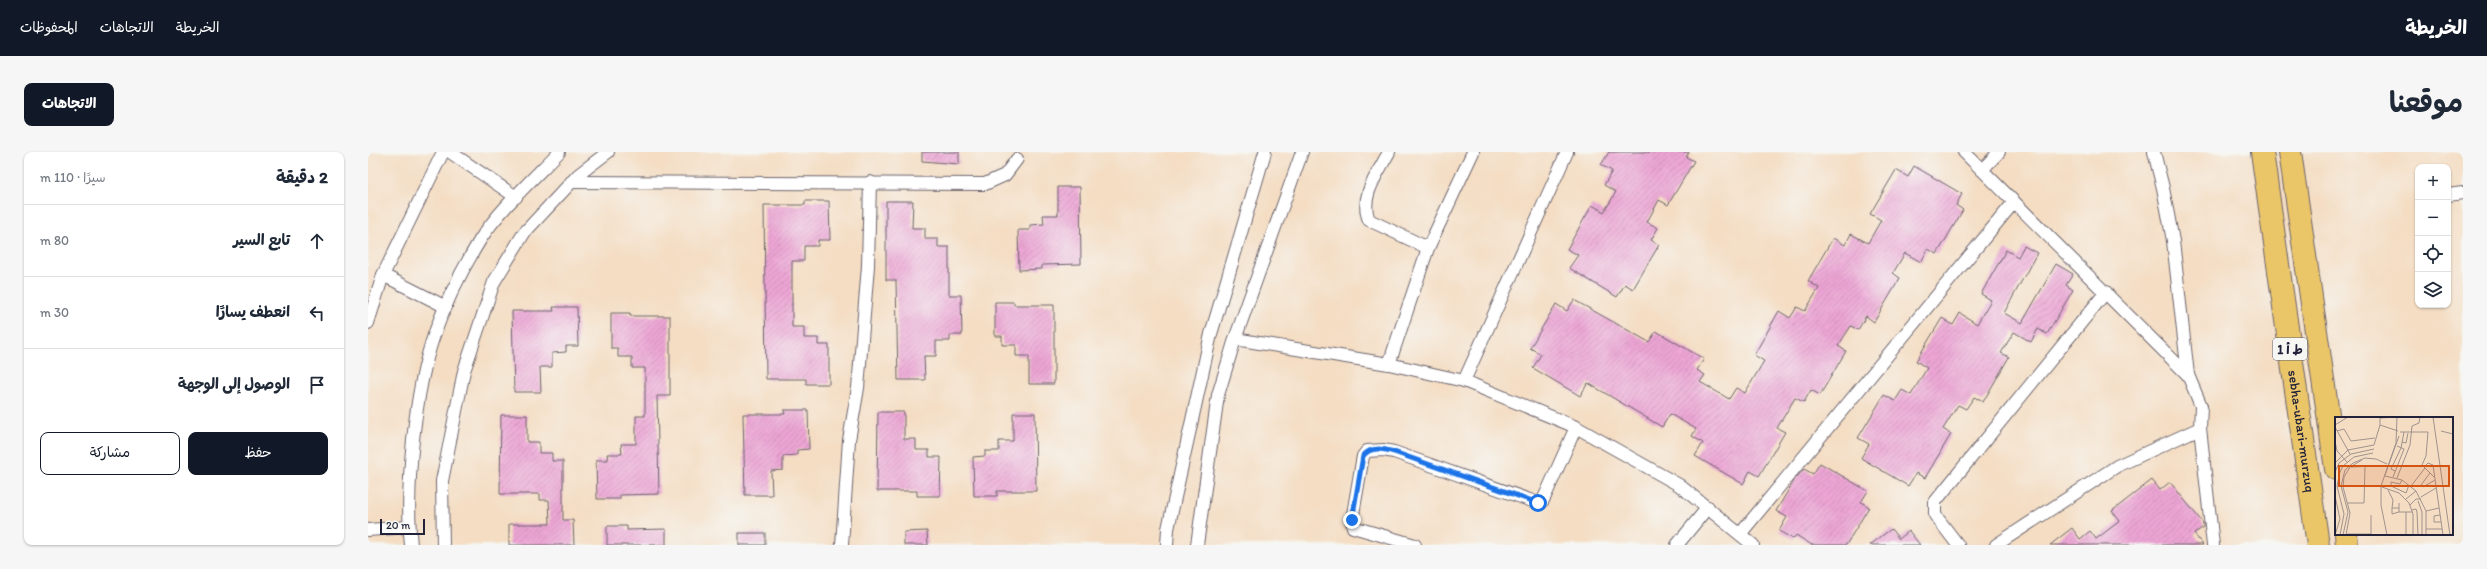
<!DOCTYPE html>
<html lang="ar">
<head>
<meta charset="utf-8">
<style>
	body { margin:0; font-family:Itim,"Playpen Sans Arabic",sans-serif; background:#f6f6f7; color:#1f2937; direction:rtl }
	.controls { position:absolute; right:12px; top:12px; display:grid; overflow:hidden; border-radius:8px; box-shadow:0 1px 3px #0004 }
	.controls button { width:36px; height:36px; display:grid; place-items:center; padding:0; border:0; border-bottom:1px solid #e0e1e3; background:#fff; color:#1f2937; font:20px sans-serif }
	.scale { position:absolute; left:12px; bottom:10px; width:45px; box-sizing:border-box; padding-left:4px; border:2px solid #22223b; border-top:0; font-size:11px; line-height:14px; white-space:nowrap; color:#22223b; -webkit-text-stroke:3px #f6f6f2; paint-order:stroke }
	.stop { position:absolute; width:12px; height:12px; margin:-9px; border:3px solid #1a73e8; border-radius:50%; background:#fff }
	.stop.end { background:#1a73e8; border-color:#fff; box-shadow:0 1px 4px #0008 }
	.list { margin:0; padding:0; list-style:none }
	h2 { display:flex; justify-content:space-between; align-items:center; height:52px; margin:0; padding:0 16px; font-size:17px }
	h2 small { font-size:13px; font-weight:400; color:#747a83 }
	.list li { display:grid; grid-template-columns:26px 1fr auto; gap:12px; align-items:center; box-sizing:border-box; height:72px; padding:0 16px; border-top:1px solid #e0e1e3 }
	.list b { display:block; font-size:15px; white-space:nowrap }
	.list em { font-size:13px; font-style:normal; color:#747a83 }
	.actions { display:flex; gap:8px; padding:12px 16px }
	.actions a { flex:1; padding:9px 0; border:1px solid #111827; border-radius:8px; text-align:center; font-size:14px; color:#111827 }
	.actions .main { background:#111827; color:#fff }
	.icon { flex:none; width:22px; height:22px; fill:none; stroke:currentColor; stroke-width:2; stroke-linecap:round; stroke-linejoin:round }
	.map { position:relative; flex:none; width:2095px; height:393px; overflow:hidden; direction:ltr; border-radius:8px }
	header { display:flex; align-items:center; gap:24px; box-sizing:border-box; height:56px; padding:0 20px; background:#111827; color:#fff }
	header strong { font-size:19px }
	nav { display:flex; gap:22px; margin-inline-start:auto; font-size:14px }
	.intro { display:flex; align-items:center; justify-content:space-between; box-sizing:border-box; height:96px; padding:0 24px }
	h1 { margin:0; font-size:28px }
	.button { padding:10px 18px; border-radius:8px; background:#111827; color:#fff; font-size:14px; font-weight:700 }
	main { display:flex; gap:24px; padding:0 24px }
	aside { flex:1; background:#fff; border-radius:8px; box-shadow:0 1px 3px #0004 }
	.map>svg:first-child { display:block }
	.building { fill:url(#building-hatch) }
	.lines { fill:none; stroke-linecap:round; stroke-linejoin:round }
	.street-casing { stroke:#6c636b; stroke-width:14 }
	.highway-casing { stroke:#6c636b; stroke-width:24 }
	.street { stroke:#fff; stroke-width:12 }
	.highway { stroke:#ebc669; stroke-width:22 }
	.route { stroke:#1a73e8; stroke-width:5 }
	.labels { text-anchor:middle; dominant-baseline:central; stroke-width:3.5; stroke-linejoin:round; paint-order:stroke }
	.shield { fill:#f6f6f2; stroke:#626272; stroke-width:1 }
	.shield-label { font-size:13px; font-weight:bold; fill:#22223b }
	.street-label { font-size:14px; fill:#22223b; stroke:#f6f6f2 }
	.inset-road { fill:none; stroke:#a0928d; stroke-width:1 }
	.view { fill:#d45411; fill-opacity:0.15; stroke:#d45411; stroke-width:2 }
	.inset-edge { fill:none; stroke:#22223b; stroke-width:2 }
</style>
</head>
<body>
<header>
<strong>الخريطة</strong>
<nav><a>الخريطة</a><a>الاتجاهات</a><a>المحفوظات</a></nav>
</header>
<div class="intro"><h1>موقعنا</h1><a class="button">الاتجاهات</a></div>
<main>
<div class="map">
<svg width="2095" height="393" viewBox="0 0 2095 393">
	<defs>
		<pattern id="building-hatch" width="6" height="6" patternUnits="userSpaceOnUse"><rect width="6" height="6" fill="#eda6d5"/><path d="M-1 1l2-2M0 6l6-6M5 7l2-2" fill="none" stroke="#c087ae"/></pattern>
	</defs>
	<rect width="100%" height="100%" fill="#f6f6f2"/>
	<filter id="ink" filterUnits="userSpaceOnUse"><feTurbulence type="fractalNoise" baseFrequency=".025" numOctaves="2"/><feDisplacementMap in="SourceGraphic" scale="8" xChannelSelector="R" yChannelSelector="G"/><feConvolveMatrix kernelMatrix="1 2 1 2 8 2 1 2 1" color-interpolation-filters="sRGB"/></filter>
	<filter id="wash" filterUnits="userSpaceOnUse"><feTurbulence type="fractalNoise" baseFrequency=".012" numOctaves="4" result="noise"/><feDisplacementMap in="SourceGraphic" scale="16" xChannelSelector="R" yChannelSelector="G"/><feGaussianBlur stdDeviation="0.9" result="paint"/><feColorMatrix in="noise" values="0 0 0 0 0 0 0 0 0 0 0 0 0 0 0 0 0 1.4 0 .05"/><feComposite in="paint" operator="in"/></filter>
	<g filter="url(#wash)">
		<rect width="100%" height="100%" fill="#f4ddc3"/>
		<g id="blocks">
			<!-- building -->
			<g class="building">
				<path d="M 554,0 L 591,0 L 591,12 L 554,9 Z"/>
				<path d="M 1241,0 L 1321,0 L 1318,5 L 1326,9 L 1300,53 L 1291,48 L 1279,70 L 1290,76 L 1283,88 L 1291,93 L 1265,137 L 1257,132 L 1249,145 L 1201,116 L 1210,103 L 1199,97 L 1224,53 L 1236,60 L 1248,40 L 1236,33 L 1244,19 L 1233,13 Z"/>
				<path d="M 1546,14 L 1594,42 L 1588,53 L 1595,58 L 1569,102 L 1560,97 L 1553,110 L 1537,101 L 1525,121 L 1532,126 L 1506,170 L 1498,164 L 1490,178 L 1483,174 L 1470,194 L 1478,199 L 1452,243 L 1443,238 L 1436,250 L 1427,246 L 1409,276 L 1417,280 L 1391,324 L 1382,319 L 1375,332 L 1327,304 L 1335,291 L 1324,284 L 1328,277 L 1302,262 L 1294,275 L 1220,231 L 1212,244 L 1165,216 L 1173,202 L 1162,196 L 1188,152 L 1199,159 L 1206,148 L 1281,190 L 1288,179 L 1336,207 L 1329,218 L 1337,223 L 1332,230 L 1361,247 L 1368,236 L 1377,241 L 1396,209 L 1386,203 L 1411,159 L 1422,166 L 1429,155 L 1437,159 L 1451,136 L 1440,129 L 1465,86 L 1477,93 L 1483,82 L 1500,91 L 1513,68 L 1502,62 L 1528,18 L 1540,25 Z"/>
				<path d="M 690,35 L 712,35 L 713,112 L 674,113 L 674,117 L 651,118 L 650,78 L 662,78 L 662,73 L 676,72 L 675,63 L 690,63 Z"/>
				<path d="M 437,49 L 461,49 L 462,88 L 450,88 L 450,94 L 436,94 L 436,109 L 424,109 L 424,175 L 436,175 L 436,186 L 450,186 L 450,193 L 461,193 L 461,232 L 438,232 L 438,227 L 398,227 L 396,53 L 437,53 Z"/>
				<path d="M 518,49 L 545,49 L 544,76 L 557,76 L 557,87 L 570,87 L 570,95 L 581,95 L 581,143 L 593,143 L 594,183 L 582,183 L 582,189 L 568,189 L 568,204 L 556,204 L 557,228 L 530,228 L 528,128 L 518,128 Z"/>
				<path d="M 1656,94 L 1669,101 L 1636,161 L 1654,171 L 1688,112 L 1705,122 L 1698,133 L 1705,138 L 1679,182 L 1670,177 L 1663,190 L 1646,180 L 1633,201 L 1641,205 L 1615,250 L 1606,245 L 1598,257 L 1590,253 L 1575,277 L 1583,282 L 1557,326 L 1548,321 L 1540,334 L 1493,306 L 1501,292 L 1490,286 L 1516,243 L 1527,249 L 1534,238 L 1543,243 L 1559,216 L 1548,209 L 1574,166 L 1585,173 L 1592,161 L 1609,172 L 1623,148 L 1613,142 L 1638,98 L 1650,105 Z"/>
				<path d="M 627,150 L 646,150 L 646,153 L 686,153 L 686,232 L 661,232 L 661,204 L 648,204 L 648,193 L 634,193 L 634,184 L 627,184 Z"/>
				<path d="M 185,155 L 209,155 L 210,194 L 198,194 L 198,200 L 184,201 L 184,215 L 172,215 L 173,240 L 146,240 L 144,159 L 186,159 Z"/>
				<path d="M 243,161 L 262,161 L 262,164 L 302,164 L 302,244 L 289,244 L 291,342 L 252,343 L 252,347 L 229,347 L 228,308 L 240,308 L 239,302 L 254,302 L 253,292 L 268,292 L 268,264 L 277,264 L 277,216 L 264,216 L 264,205 L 250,205 L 250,196 L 243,196 Z"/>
				<path d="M 416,258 L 440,258 L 441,297 L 429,298 L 429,303 L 415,304 L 415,318 L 403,319 L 404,343 L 377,343 L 375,262 L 417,262 Z"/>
				<path d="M 510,260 L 536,260 L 536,287 L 548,287 L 548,298 L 561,298 L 561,305 L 573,305 L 572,344 L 549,344 L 549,339 L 509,339 Z"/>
				<path d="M 645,261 L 667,261 L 668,339 L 629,339 L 629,344 L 606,344 L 605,305 L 617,304 L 617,299 L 631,299 L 631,289 L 645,289 Z"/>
				<path d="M 133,263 L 159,263 L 159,290 L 171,290 L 171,301 L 184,301 L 184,309 L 195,309 L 195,368 L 205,368 L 206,393 L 141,393 L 141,372 L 182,372 L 181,348 L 172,348 L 172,342 L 132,342 Z"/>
				<path d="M 1452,311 L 1500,339 L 1493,350 L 1501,355 L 1478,393 L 1444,393 L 1428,383 L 1425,387 L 1411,379 L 1419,365 L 1408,359 L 1427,327 L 1436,317 L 1445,322 Z"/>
				<path d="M 1784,328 L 1792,338 L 1802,330 L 1835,371 L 1835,375 L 1826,382 L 1835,393 L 1682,393 L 1704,376 L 1712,387 L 1722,379 L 1728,387 L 1752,369 L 1744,359 Z"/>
				<path d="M 239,374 L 259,374 L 259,378 L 298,377 L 298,393 L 239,393 Z"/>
				<path d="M 1523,377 L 1531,387 L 1541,379 L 1552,393 L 1502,393 Z"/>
				<path d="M 559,379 L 560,393 L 536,393 L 536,380 Z"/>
				<rect x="371" y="381" width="26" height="12"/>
			</g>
		</g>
	</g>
	<g filter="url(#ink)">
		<use href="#blocks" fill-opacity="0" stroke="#6c636b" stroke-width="1"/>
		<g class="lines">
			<!-- street casing -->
			<g class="street-casing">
				<g id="street">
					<path d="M 82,0 L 148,45"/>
					<path d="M 1021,0 C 1010,21 991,45 1001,68 L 1060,96"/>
					<path d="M 1596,0 L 1820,223"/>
					<path d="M 1786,0 L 1795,36 L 1805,89 L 1820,223 L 1833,254 L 1832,276 L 1845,393"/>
					<path d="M 1614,18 L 1631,0"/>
					<path d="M 203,30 L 617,32 L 637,23 L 649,7"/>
					<path d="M 2080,43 L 2095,41"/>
					<path d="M 15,123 L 78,155"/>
					<path d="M 0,171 L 15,123 L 75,0"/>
					<path d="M 867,187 L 1021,212 L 1096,229 L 1208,275 L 1311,333 L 1385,393"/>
					<path d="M 1021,212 L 1060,96 L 1105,0"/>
					<path d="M 1096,229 L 1199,0"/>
					<path d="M 0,378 L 41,375"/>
					<path d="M 1373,381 L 1646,50"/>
					<path d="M 43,393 C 37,335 47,238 66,183 C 77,152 95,116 112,88 C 130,59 167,25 191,0"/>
					<path d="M 75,393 L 74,329 L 96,219 L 126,130 L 156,81 L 210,23 L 240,0"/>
					<path d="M 474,393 L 481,288 L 490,236 L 500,114 L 502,30"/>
					<path d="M 799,393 L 800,377 L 843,182 L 897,0"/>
					<path d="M 829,393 L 850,243 L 867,187 L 934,0"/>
					<path d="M 1047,393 L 985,375 L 984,368 L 995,304 L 999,299 L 1015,298 L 1026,300 L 1170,351 L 1174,350 L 1178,342 L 1208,275"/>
					<path d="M 1309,393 L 1340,355"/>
					<path d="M 1590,393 L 1567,363 L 1567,350 L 1738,140"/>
					<path d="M 1628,393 L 1749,314 L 1832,276"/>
				</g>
			</g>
			<!-- highway casing -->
			<g class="highway-casing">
				<g id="highway">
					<path id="s1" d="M 1894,0 L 1950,393"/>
					<path d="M 1922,0 L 1968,317"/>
					<path d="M 1978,382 L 1979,393"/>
				</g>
			</g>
			<!-- street -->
			<use href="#street" class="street"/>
			<!-- highway -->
			<use href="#highway" class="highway"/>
		</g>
	</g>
	<g class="lines" filter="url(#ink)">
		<!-- route -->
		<path class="route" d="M 984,368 L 995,304 C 1003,294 1015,297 1026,300 L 1170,351"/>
	</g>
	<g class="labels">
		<!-- shield labels -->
		<rect class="shield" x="1905" y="186" width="34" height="22" rx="3"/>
		<g class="shield-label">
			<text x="1922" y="197">ط أ 1</text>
		</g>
		<!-- street labels -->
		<g class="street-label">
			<text stroke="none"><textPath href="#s1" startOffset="282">sebha-ubari-murzuq</textPath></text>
		</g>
	</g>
	<!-- overview -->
	<g transform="translate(1967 265)">
		<rect width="118" height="118" fill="#f4ddc3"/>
		<path class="inset-road" d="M 98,0 L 115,118M 45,1 L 62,0M 0,8 L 13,0M 45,8 L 63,14M 0,10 L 15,37M 2,14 L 9,12 L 16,24 L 40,21M 106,14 L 118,17M 65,15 L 93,15M 93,15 L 91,39 L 87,48 L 99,60M 0,24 L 2,34 L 12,45M 67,25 L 71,26 L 73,16M 39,28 L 45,8 L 45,0M 0,46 L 13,33 L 39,28M 16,50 L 38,49M 89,50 L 93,46 L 98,48 L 108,118M 60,54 L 56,52 L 66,31 L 69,15M 0,55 L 4,46 L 16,37 L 39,32M 95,56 L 86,68 L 88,70 L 100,63M 50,58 L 64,19M 50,59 L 67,63 L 81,74 L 91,94 L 91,118M 58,60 L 69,32 L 62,29M 62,61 L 75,28 L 77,9 L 84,6 L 85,0M 67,63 L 65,67 L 56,65 L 56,69 L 71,76 L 74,68M 76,69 L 90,51M 47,70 L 64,76 L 74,86 L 78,97 L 78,118M 53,73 L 58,83 L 57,91 L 64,91M 0,79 L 5,102 L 0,118M 86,80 L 101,71M 71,82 L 81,74M 83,84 L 87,95 L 87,118M 13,86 L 29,86 L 30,50M 64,86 L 64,95 L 77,95M 75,88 L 81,82 L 86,82M 57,91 L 57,97 L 64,95M 0,93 L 0,106M 77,93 L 81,92 L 82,95 L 83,118M 91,94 L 104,91M 71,95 L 71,118M 105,98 L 99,99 L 99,105 L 106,105M 91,112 L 107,112M 12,117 L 36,117 L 36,98M 5,118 L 9,97 L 2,69 L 5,55 L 8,49 L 19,40 L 38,36M 8,118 L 13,95 L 6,69 L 10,53 L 18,46 L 30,41 L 41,42 L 52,47M 11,118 L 15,96 L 8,70 L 9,60 L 15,50 L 27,43M 52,118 L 46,88 L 46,69 L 61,26 L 62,0"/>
		<path class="view" d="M 4,49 L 114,49 L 114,69 L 4,69 Z"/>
		<rect width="118" height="118" class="inset-edge"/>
	</g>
</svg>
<div class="controls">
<button>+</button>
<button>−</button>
<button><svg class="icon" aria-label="locate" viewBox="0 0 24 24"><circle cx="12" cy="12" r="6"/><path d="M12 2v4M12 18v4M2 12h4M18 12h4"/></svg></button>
<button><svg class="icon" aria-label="layers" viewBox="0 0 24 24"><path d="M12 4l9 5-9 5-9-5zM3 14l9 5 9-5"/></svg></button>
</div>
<div class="scale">20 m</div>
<div class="stop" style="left:1170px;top:351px"></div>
<div class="stop end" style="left:984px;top:368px"></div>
</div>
<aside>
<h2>2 دقيقة<small>سيرًا · 110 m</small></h2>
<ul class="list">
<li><svg class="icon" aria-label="ahead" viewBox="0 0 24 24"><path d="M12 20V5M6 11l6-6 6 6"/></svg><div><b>تابع السير</b></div><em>80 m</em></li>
<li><svg class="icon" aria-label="left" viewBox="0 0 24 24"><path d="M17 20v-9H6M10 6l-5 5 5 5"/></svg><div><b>انعطف يسارًا</b></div><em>30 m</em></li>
<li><svg class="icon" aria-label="arrive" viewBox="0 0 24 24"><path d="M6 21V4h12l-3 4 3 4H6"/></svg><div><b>الوصول إلى الوجهة</b></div></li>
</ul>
<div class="actions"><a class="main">حفظ</a><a>مشاركة</a></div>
</aside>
</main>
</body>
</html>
